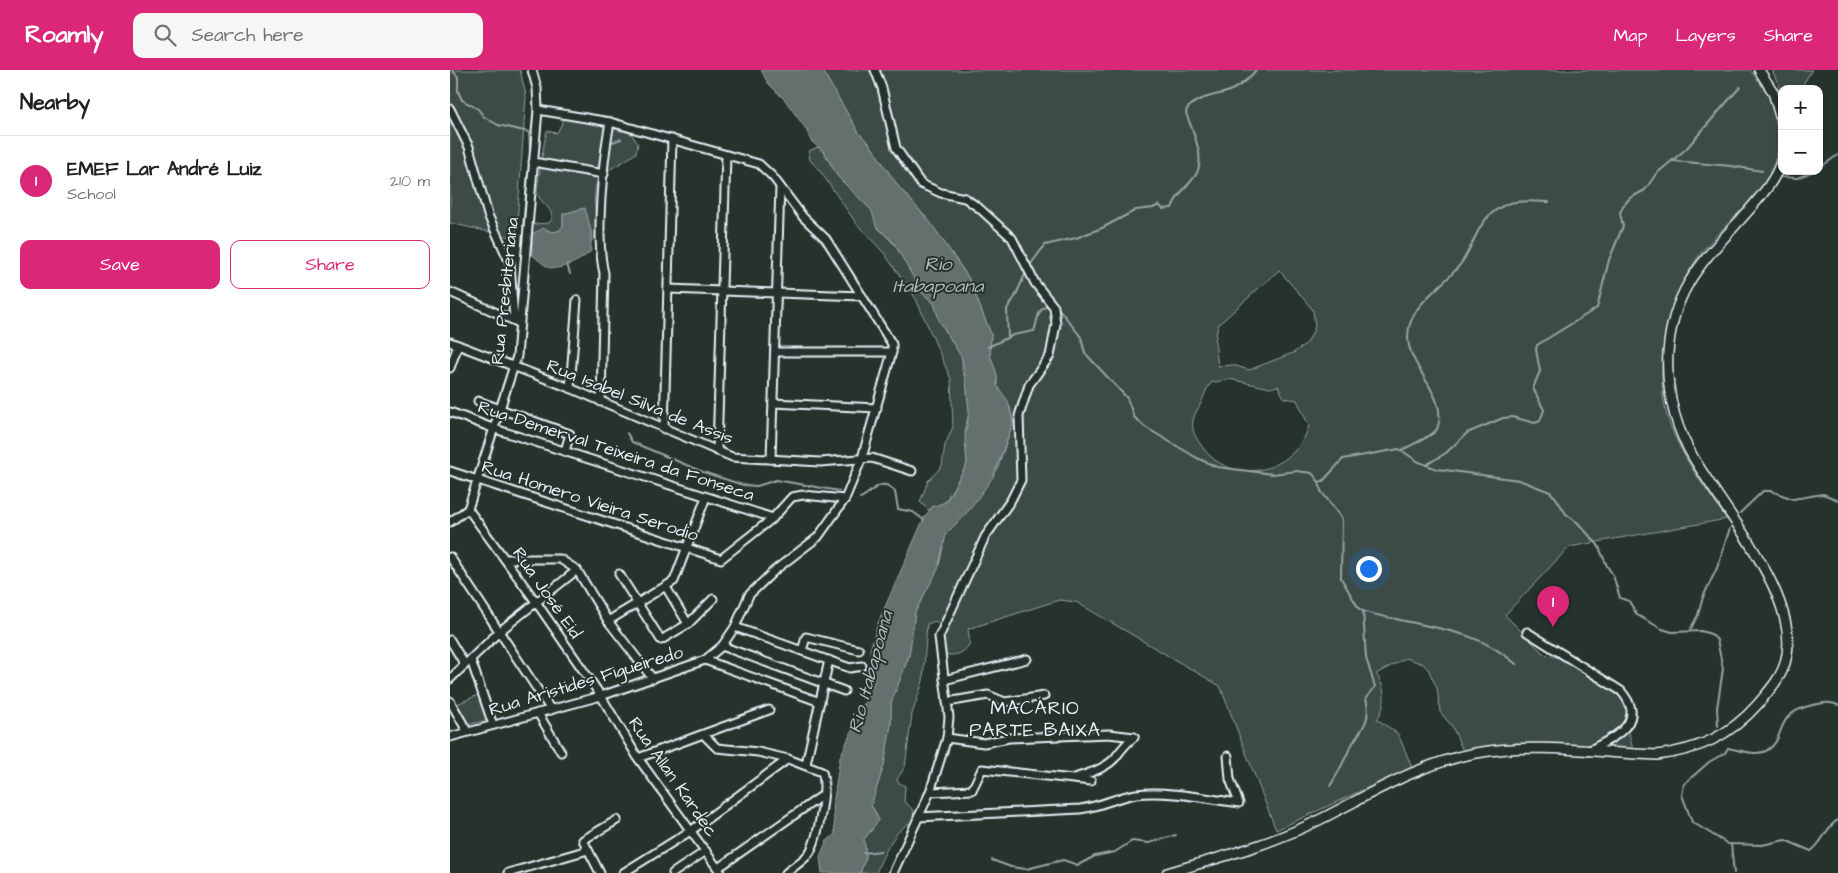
<!DOCTYPE html>
<html lang="en">
<head>
<meta charset="utf-8">
<style>
	body { margin:0; font-family:"Architects Daughter",sans-serif; background:#f6f6f6; color:#202124 }
	.controls { position:absolute; right:15px; top:15px; display:grid; overflow:hidden; border-radius:10px; box-shadow:0 1px 4px #0004 }
	.controls button { width:45px; height:45px; display:grid; place-items:center; padding:0; border:0; border-bottom:1px solid #e0e0e0; background:#fff; color:#202124; font:25px sans-serif }
	.you { position:absolute; left:918px; top:498px; width:18px; height:18px; margin:-12px; border:4px solid #fff; border-radius:50%; background:#1a73e8; box-shadow:0 0 0 8px #1a73e833 }
	.badge { display:grid; place-items:center; width:32px; height:32px; border-radius:50%; background:#db2777; color:#fff; font-size:16px; font-weight:700 }
	.pin { position:absolute; translate:-50% -41px; filter:drop-shadow(0 1px 2px #0008) }
	.pin::after { content:''; position:absolute; top:26px; width:18px; height:15px; background:inherit; clip-path:polygon(0 0,100% 0,50% 100%) }
	.list { margin:0; padding:0; list-style:none }
	h2 { display:flex; justify-content:space-between; align-items:center; height:65px; margin:0; padding:0 20px; font-size:21px }
	h2 small { font-size:16px; font-weight:400; color:#757577 }
	.list li { display:grid; grid-template-columns:32px 1fr auto; gap:15px; align-items:center; box-sizing:border-box; height:90px; padding:0 20px; border-top:1px solid #e0e0e0 }
	.list b { display:block; font-size:19px; white-space:nowrap }
	.list p { margin:0; font-size:16px; white-space:nowrap; color:#757577 }
	.list em { font-size:16px; font-style:normal; color:#757577 }
	.actions { display:flex; gap:10px; padding:15px 20px }
	.actions a { flex:1; padding:11px 0; border:1px solid #db2777; border-radius:10px; text-align:center; font-size:18px; color:#db2777 }
	.actions .main { background:#db2777; color:#fff }
	.icon { flex:none; width:28px; height:28px; fill:none; stroke:currentColor; stroke-width:2; stroke-linecap:round; stroke-linejoin:round }
	.map { position:relative; flex:none; width:1388px; height:803px; overflow:hidden }
	header { display:flex; align-items:center; gap:30px; box-sizing:border-box; height:70px; padding:0 25px; background:#db2777; color:#fff }
	header strong { font-size:24px }
	nav { display:flex; gap:28px; margin-inline-start:auto; font-size:18px }
	.search { width:350px; height:45px; background:#f6f6f6; display:flex; align-items:center; gap:12px; box-sizing:border-box; padding:0 18px; border-radius:10px; color:#757577; font-size:19px }
	main { display:flex }
	aside { flex:1; background:#fff }
	.map>svg:first-child { display:block }
	.green { fill:#3e4b47; stroke:#939ea0; fill-rule:evenodd }
	.water { fill:#636f6d; stroke:#98a3a5 }
	.lines { fill:none; stroke-linecap:round; stroke-linejoin:round }
	.stream { stroke:#98a3a5; stroke-width:2 }
	.minor-casing { stroke:#e8f1f8; stroke-width:11 }
	.major-casing { stroke:#e8f1f8; stroke-width:12 }
	.minor { stroke:#26332d; stroke-width:7 }
	.major { stroke:#26332d; stroke-width:9 }
	.labels { text-anchor:middle; dominant-baseline:central; stroke-width:4; stroke-linejoin:round; paint-order:stroke }
	.street-label { font-size:18px; fill:#e8f1f8; stroke:#26332d }
	.water-label { font-size:19px; font-style:italic; fill:#b3bdc0; stroke:#26332d }
	.neighbourhood-label { font-size:19px; letter-spacing:1px; fill:#e8f1f8; stroke:#26332d }
</style>
</head>
<body>
<header>
<strong>Roamly</strong>
<div class="search"><svg class="icon" aria-label="search" viewBox="0 0 24 24"><circle cx="10" cy="10" r="6"/><path d="M15 15l6 6"/></svg>Search here</div>
<nav><a>Map</a><a>Layers</a><a>Share</a></nav>
</header>
<main>
<aside>
<h2>Nearby<small></small></h2>
<ul class="list">
<li><span class="badge">1</span><div><b>EMEF Lar André Luiz</b><p>School</p></div><em>210 m</em></li>
</ul>
<div class="actions"><a class="main">Save</a><a>Share</a></div>
</aside>
<div class="map">
<svg width="1388" height="803" viewBox="0 0 1388 803">
	<rect width="100%" height="100%" fill="#26332d"/>
	<filter id="ink" filterUnits="userSpaceOnUse"><feTurbulence type="fractalNoise" baseFrequency=".02" numOctaves="2"/><feDisplacementMap in="SourceGraphic" scale="10" xChannelSelector="R" yChannelSelector="G"/><feConvolveMatrix kernelMatrix="1 2 1 2 8 2 1 2 1" color-interpolation-filters="sRGB"/></filter>
	<g filter="url(#ink)">
		<!-- green -->
		<g class="green">
			<path d="M 0,0 L 70,0 L 76,26 L 66,168 L 0,153 Z"/>
			<path d="M 372,0 L 1300,0 C 1307,9 1315,18 1320,28 C 1330,47 1331,79 1323,98 C 1311,126 1274,155 1254,179 C 1219,223 1200,302 1220,355 C 1233,389 1256,420 1277,449 L 1119,477 L 1055,545 L 1094,584 L 1119,590 L 1172,623 L 1179,641 L 1175,645 L 1175,651 L 1181,658 L 1179,663 L 1183,680 L 1066,673 L 1013,681 L 1002,656 L 990,642 L 987,618 L 978,599 L 973,594 L 956,588 L 926,604 C 936,617 937,636 927,649 L 948,664 L 962,697 L 826,760 L 770,616 L 626,532 L 609,530 L 518,559 L 520,573 C 513,586 503,586 490,584 L 495,562 L 493,556 L 485,551 L 477,554 L 473,611 L 462,644 L 455,697 L 447,709 L 448,712 L 455,716 L 454,732 C 462,738 467,741 462,752 C 445,758 432,787 426,803 L 410,803 L 416,787 L 414,769 L 422,760 L 427,745 L 421,735 L 434,695 L 441,654 L 441,633 L 459,586 L 465,542 L 488,499 L 496,464 L 520,439 L 537,414 L 548,397 L 563,353 L 560,337 L 547,316 L 547,305 L 540,285 L 541,264 L 518,207 L 480,152 L 448,116 L 419,73 L 409,63 ZM 829,200 L 863,240 L 865,257 L 858,272 L 845,282 L 799,300 L 783,295 L 768,296 L 765,272 L 768,255 ZM 779,309 L 820,318 L 828,316 L 834,328 L 847,330 L 859,356 C 845,403 780,419 751,375 C 746,368 741,360 743,351 C 744,344 748,339 751,333 C 754,326 756,319 761,313 Z"/>
			<path d="M 1322,0 L 1362,0 L 1350,19 L 1332,19 L 1332,29 L 1329,16 Z"/>
			<path d="M 115,47 C 138,47 158,59 181,63 L 188,74 L 186,83 C 175,92 160,97 150,108 C 136,125 155,160 141,172 L 141,161 L 134,138 L 113,144 L 113,156 C 109,162 103,164 97,159 L 82,164 L 80,158 L 85,154 L 99,153 L 102,149 C 103,137 89,133 87,122 C 87,119 95,64 97,61 L 107,63 Z"/>
			<path d="M 368,77 L 374,82 L 388,107 L 422,141 L 432,162 L 447,177 L 472,223 L 484,233 L 492,255 L 512,288 L 512,300 L 516,310 L 519,342 L 515,360 L 517,394 L 495,432 L 478,440 L 470,432 L 478,411 L 492,396 L 495,375 L 503,357 L 501,309 L 466,229 L 434,183 L 406,153 L 370,101 L 360,90 L 359,81 Z"/>
			<path d="M 28,625 L 37,650 L 18,655 L 7,634 Z"/>
		</g>
		<!-- water -->
		<g class="water">
			<path d="M 311,0 L 372,0 L 409,63 L 419,73 L 448,116 L 480,152 L 518,207 L 541,264 L 540,285 L 547,305 L 547,316 L 558,331 L 563,353 L 543,407 L 520,439 L 496,464 L 488,499 L 465,542 L 459,586 L 441,633 L 441,654 L 434,695 L 421,735 L 429,750 L 414,769 L 416,787 L 410,803 L 372,803 L 370,787 L 376,772 L 385,764 L 383,736 L 390,687 L 424,612 L 420,580 L 428,553 L 474,448 L 482,437 L 496,432 L 517,394 L 515,368 L 519,342 L 517,319 L 512,288 L 489,250 L 484,233 L 472,223 L 444,173 L 426,156 L 422,141 L 388,107 L 374,82 L 361,71 L 356,59 L 335,30 L 318,13 Z"/>
			<path d="M 135,138 L 141,161 L 141,181 C 133,189 110,202 98,197 C 92,194 87,188 82,185 L 82,164 L 94,158 L 100,162 L 109,161 L 113,156 L 113,144 Z"/>
		</g>
		<g class="lines">
			<!-- stream -->
			<g class="stream">
				<path d="M 2,0 L 8,7 L 8,21 L 12,30 L 28,39 L 34,47 L 48,55 L 79,62 L 80,82 L 73,156"/>
				<path d="M 159,73 L 171,69"/>
				<path d="M 1223,91 L 1281,96 L 1312,101"/>
				<path d="M 1369,98 L 1388,85"/>
				<path d="M 1331,107 L 1347,108 L 1364,101"/>
				<path d="M 117,194 L 120,204"/>
				<path d="M 580,195 L 595,175 L 626,168 L 652,158 L 686,140 L 703,138 L 709,135 L 713,139 L 722,138 C 727,124 736,118 745,106 C 757,90 742,60 736,43 L 737,39 C 746,29 757,27 769,24 C 784,21 797,11 806,0"/>
				<path d="M 609,239 L 631,267 L 635,283 L 677,328 L 684,347 L 695,357 L 747,388 L 767,397 L 823,404 L 846,401 L 862,403 L 869,412 L 871,421 L 892,449 L 891,508 L 909,539 C 919,545 934,546 946,549 C 992,560 1028,561 1066,594"/>
				<path d="M 558,267 L 557,239 L 565,227 L 576,202"/>
				<path d="M 538,277 L 563,265 L 584,261 C 588,252 586,237 600,236"/>
				<path d="M 177,363 L 182,372 L 189,375 L 253,402 L 293,415 L 307,416 L 326,410 L 389,421"/>
				<path d="M 952,380 C 960,375 984,366 987,359 C 1000,327 958,298 958,267 C 958,233 995,217 1012,192 C 1028,168 1027,147 1057,134 C 1070,129 1086,132 1099,132"/>
				<path d="M 976,395 L 996,383 L 1017,363 L 1053,348 L 1062,347 L 1085,353 L 1090,351 L 1094,340 L 1083,318 L 1090,301 L 1086,280 L 1087,275 L 1147,238 L 1159,190 L 1173,156 L 1170,143 L 1173,136 L 1180,128 L 1195,120 L 1206,104 L 1236,79 L 1290,17"/>
				<path d="M 869,412 L 873,411 L 893,389 L 949,379 L 969,392 L 987,399 L 1069,410 L 1100,422 L 1106,428 L 1116,444 L 1127,452 L 1148,475 L 1157,496 L 1163,505 L 1170,528 L 1179,531 L 1187,545 L 1212,559 L 1222,562 L 1251,561 L 1261,564 L 1267,570 L 1273,599 L 1267,638 L 1268,656"/>
				<path d="M 410,428 C 420,425 432,404 445,422 L 448,439 L 463,442 L 474,450"/>
				<path d="M 1290,443 L 1313,421 L 1321,421 L 1343,429 L 1373,424 L 1388,430"/>
				<path d="M 1239,562 L 1248,545 L 1253,527 L 1267,498 L 1280,458"/>
				<path d="M 1278,678 L 1275,683 L 1259,692 L 1234,714 L 1232,725 L 1242,752 L 1278,774 L 1312,775 L 1335,770 L 1361,781 C 1373,773 1376,756 1388,750"/>
				<path d="M 1278,678 C 1289,680 1306,686 1316,681 C 1338,669 1321,644 1363,635 C 1374,633 1377,631 1388,635"/>
				<path d="M 880,716 C 888,704 894,691 900,678 C 911,658 922,653 916,628 L 925,617 L 916,588 L 913,541"/>
				<path d="M 1281,774 L 1284,803"/>
				<path d="M 413,783 L 431,781"/>
				<path d="M 542,790 L 561,797 L 576,799 L 613,790 L 628,795 L 645,786 L 665,782 L 682,771 L 699,773 L 726,765"/>
			</g>
			<!-- minor casing -->
			<g class="minor-casing">
				<g id="minor">
					<path d="M 425,0 L 432,18 L 446,78 L 471,114 L 491,123 L 515,128 L 529,138 L 562,168 L 585,213 L 604,237 L 606,254 L 600,286 L 579,315 L 569,346 L 571,410 L 561,430 L 535,467 L 489,567 L 499,647 L 497,668 L 480,722 L 443,803"/>
					<path d="M 0,39 L 19,77 L 38,145 L 60,193 L 64,250"/>
					<path d="M 83,92 L 154,104"/>
					<path d="M 218,219 L 412,226"/>
					<path d="M 0,222 L 67,252"/>
					<path d="M 0,272 L 120,318 L 282,387 L 370,392 L 422,388 L 462,401"/>
					<path d="M 325,282 L 442,282"/>
					<path d="M 0,298 L 8,275"/>
					<path d="M 120,318 L 127,230"/>
					<path d="M 28,331 L 120,364 L 115,381"/>
					<path d="M 151,332 L 154,203 C 145,166 153,90 160,52"/>
					<path d="M 323,333 L 427,338"/>
					<path d="M 0,342 L 45,359 L 323,448"/>
					<path d="M 214,359 L 222,69"/>
					<path d="M 267,381 L 276,86"/>
					<path d="M 321,389 L 330,117"/>
					<path d="M 0,401 L 271,489 L 323,448 L 342,427 L 353,425 L 395,429"/>
					<path d="M 18,439 L 67,286 L 88,40 L 87,18 L 82,0"/>
					<path d="M 18,439 L 86,532 L 151,626 L 188,688 L 271,803"/>
					<path d="M 0,452 L 18,439"/>
					<path d="M 0,487 L 101,640"/>
					<path d="M 55,489 L 110,489 L 127,500 L 158,551 L 203,609"/>
					<path d="M 169,504 L 211,570 L 238,554 L 263,529"/>
					<path d="M 216,517 L 238,554"/>
					<path d="M 158,551 L 224,511 L 256,427"/>
					<path d="M 285,557 L 400,598 L 412,596"/>
					<path d="M 1077,562 L 1171,621 C 1199,653 1163,668 1138,681"/>
					<path d="M 0,570 L 15,595"/>
					<path d="M 272,576 L 394,621"/>
					<path d="M 352,581 L 356,567 L 409,580"/>
					<path d="M 21,590 L 43,655"/>
					<path d="M 255,590 L 370,632"/>
					<path d="M 0,609 L 50,561 L 127,500"/>
					<path d="M 494,610 L 577,589"/>
					<path d="M 0,631 L 17,661"/>
					<path d="M 497,632 L 538,625 L 555,632 L 594,626"/>
					<path d="M 88,643 L 111,682"/>
					<path d="M 254,665 L 267,678 L 308,682 L 338,689 L 372,702 C 378,717 368,768 360,782 C 355,790 343,797 336,803"/>
					<path d="M 0,667 L 151,626 L 255,590 L 272,576 L 285,557 L 299,525 L 325,500 L 368,467 L 395,429 L 412,388 L 442,282 L 442,274 L 376,169 L 353,147 L 323,107 L 309,94 L 160,52 L 88,40"/>
					<path d="M 497,668 L 534,673 L 559,668 L 659,664 L 684,667"/>
					<path d="M 188,688 L 319,640"/>
					<path d="M 356,694 L 379,590"/>
					<path d="M 625,708 C 638,703 655,699 665,688 C 671,680 675,674 684,667"/>
					<path d="M 480,722 L 522,720 L 532,699 L 641,711"/>
					<path d="M 468,747 L 630,739 C 649,737 667,727 686,724 C 717,720 758,729 789,733 L 780,709 L 778,686"/>
					<path d="M 268,798 L 373,725"/>
					<path d="M 58,803 L 138,780"/>
					<path d="M 150,803 L 133,770 L 167,750"/>
					<path d="M 173,803 L 242,760 L 338,689"/>
					<path d="M 223,803 L 256,781"/>
				</g>
			</g>
			<!-- major casing -->
			<g class="major-casing">
				<g id="major">
					<path d="M 1309,0 L 1323,22 L 1332,53"/>
					<path d="M 717,803 C 768,788 819,775 867,751 C 919,725 967,694 1026,683 C 1086,672 1147,683 1207,685 C 1248,680 1280,666 1308,634 C 1318,622 1331,608 1335,593 C 1355,528 1267,434 1238,378 C 1223,350 1216,315 1218,283 C 1223,214 1257,188 1299,140 C 1313,124 1326,109 1332,89"/>
				</g>
			</g>
			<!-- minor -->
			<use href="#minor" class="minor"/>
			<!-- major -->
			<use href="#major" class="major"/>
		</g>
	</g>
	<g class="labels">
		<!-- street labels -->
		<g class="street-label">
			<text transform="translate(55 221) rotate(-84)">Rua Presbiteriana</text>
			<text transform="translate(190 332) rotate(22)">Rua Isabel Silva de Assis</text>
			<text transform="translate(166 381) rotate(18)">Rua Demerval Teixeira da Fonseca</text>
			<text transform="translate(140 431) rotate(18)">Rua Homero Vieira Serodio</text>
			<text transform="translate(97 523) rotate(55)">Rua José Eid</text>
			<text transform="translate(136 611) rotate(-17)">Rua Aristides Figueiredo</text>
			<text transform="translate(223 707) rotate(55)">Rua Allan Kardec</text>
		</g>
		<!-- water labels -->
		<g class="water-label">
			<text x="488" y="194">Rio<tspan x="488" dy="22">Itabapoana</tspan></text>
			<text transform="translate(421 602) rotate(-75)">Rio Itabapoana</text>
		</g>
		<!-- neighbourhood labels -->
		<g class="neighbourhood-label">
			<text x="585" y="638">MACÁRIO<tspan x="585" dy="22">PARTE BAIXA</tspan></text>
		</g>
	</g>
</svg>
<div class="controls">
<button>+</button>
<button>−</button>
</div>
<div class="you"></div>
<div class="pin badge" style="left:1103px;top:557px">1</div>
</div>
</main>
</body>
</html>
